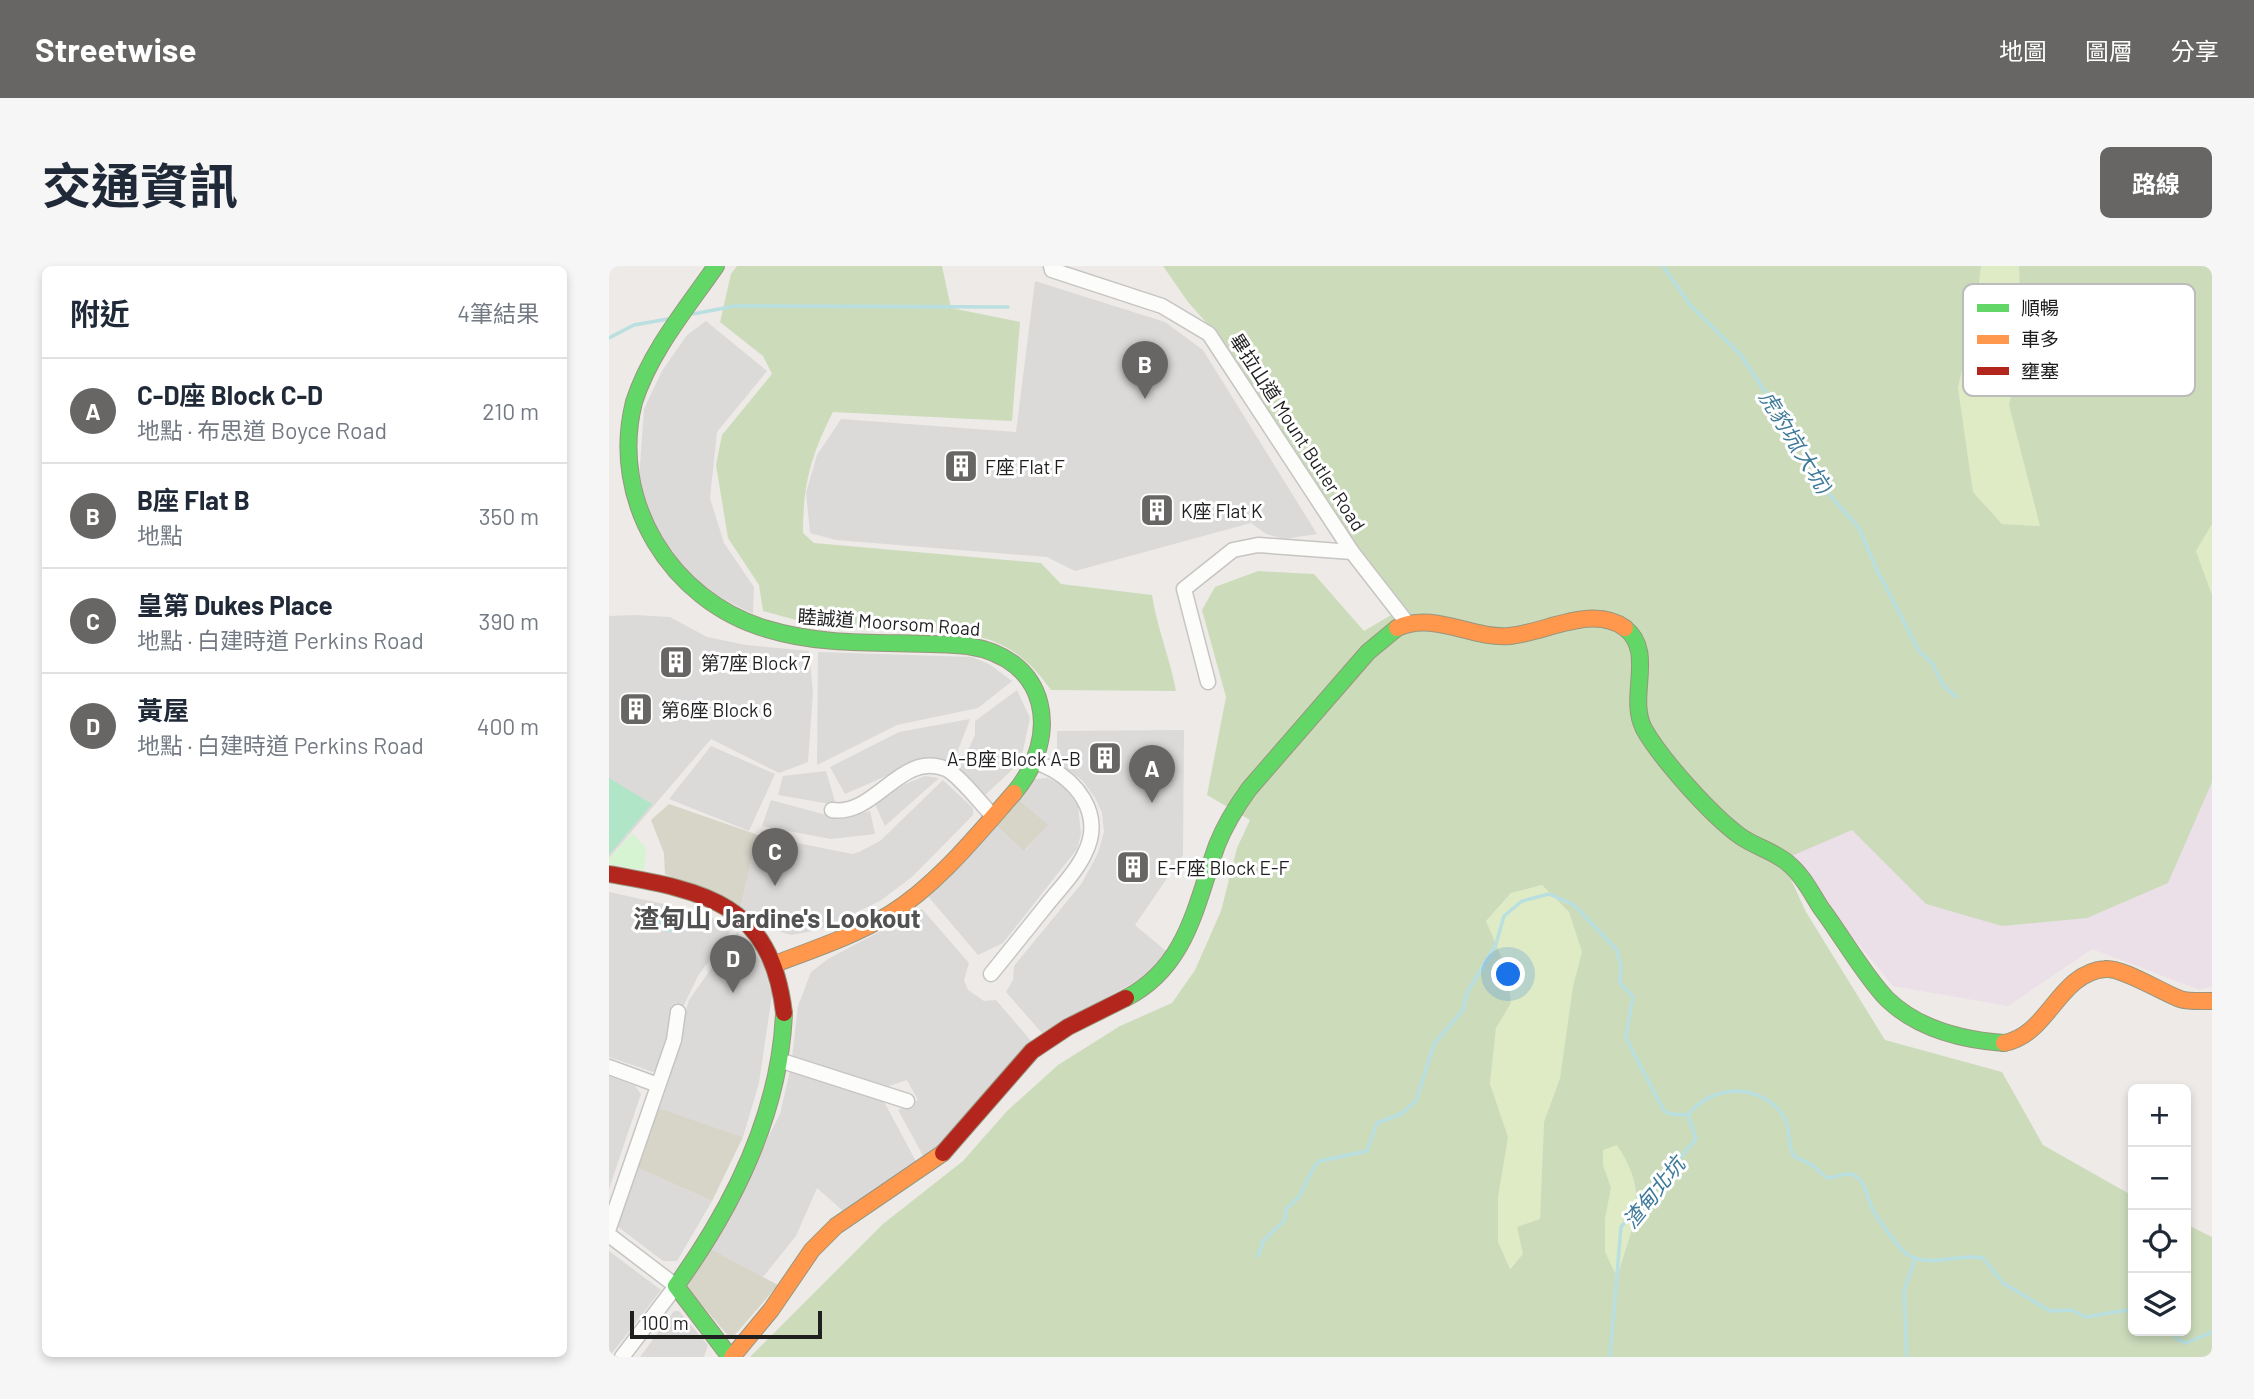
<!DOCTYPE html>
<html lang="zh-TW">
<head>
<meta charset="utf-8">
<style>
	body { margin:0; font-family:Barlow,"Noto Sans TC",sans-serif; background:#f6f6f7; color:#1f2937 }
	.controls { position:absolute; right:21px; bottom:21px; display:grid; overflow:hidden; border-radius:10px; box-shadow:0 4px 10px #0003 }
	.controls button { width:63px; height:63px; display:grid; place-items:center; padding:0; border:0; border-bottom:2px solid #e0e1e3; background:#fff; color:#1f2937; font:35px sans-serif }
	.scale { position:absolute; left:21px; bottom:18px; width:192px; box-sizing:border-box; padding-left:7px; border:4px solid #1f1f1f; border-top:0; font-size:19px; line-height:24px; white-space:nowrap; color:#1f1f1f; -webkit-text-stroke:5px #fff; paint-order:stroke }
	.you { position:absolute; left:900px; top:709px; width:24px; height:24px; margin:-18px; border:5px solid #fff; border-radius:50%; background:#1a73e8; box-shadow:0 0 0 10px #1a73e833 }
	.badge { display:grid; place-items:center; width:46px; height:46px; border-radius:50%; background:#676665; color:#fff; font-size:23px; font-weight:700 }
	.pin { position:absolute; translate:-50% -58px; filter:drop-shadow(0 2px 4px #0008) }
	.pin::after { content:''; position:absolute; top:37px; width:24px; height:21px; background:inherit; clip-path:polygon(0 0,100% 0,50% 100%) }
	.list { margin:0; padding:0; list-style:none }
	h2 { display:flex; justify-content:space-between; align-items:center; height:91px; margin:0; padding:0 28px; font-size:30px }
	h2 small { font-size:23px; font-weight:400; color:#747a83 }
	.list li { display:grid; grid-template-columns:46px 1fr auto; gap:21px; align-items:center; box-sizing:border-box; height:105px; padding:0 28px; border-top:2px solid #e0e1e3 }
	.list b { display:block; font-size:26px; white-space:nowrap }
	.list p { margin:0; font-size:23px; white-space:nowrap; color:#747a83 }
	.list em { font-size:23px; font-style:normal; color:#747a83 }
	.icon { flex:none; width:38px; height:38px; fill:none; stroke:currentColor; stroke-width:2; stroke-linecap:round; stroke-linejoin:round }
	.map { position:relative; flex:none; width:1603px; height:1091px; overflow:hidden; border-radius:10px }
	header { display:flex; align-items:center; gap:42px; box-sizing:border-box; height:98px; padding:0 35px; background:#676665; color:#fff }
	header strong { font-size:33px }
	nav { display:flex; gap:38px; margin-inline-start:auto; font-size:24px }
	.intro { display:flex; align-items:center; justify-content:space-between; box-sizing:border-box; height:168px; padding:0 42px }
	h1 { margin:0; font-size:49px }
	.button { padding:18px 32px; border-radius:10px; background:#676665; color:#fff; font-size:24px; font-weight:700 }
	main { display:flex; gap:42px; padding:0 42px }
	aside { flex:1; background:#fff; border-radius:10px; box-shadow:0 4px 10px #0003 }
	.map>svg:first-child { display:block }
	.residential { fill:#dcdad9 }
	.industrial { fill:#ebdfe8 }
	.construction { fill:#d7d4c8 }
	.grass { fill:#dfebc4 }
	.forest { fill:#ccdcbb; fill-rule:evenodd }
	.park { fill:#d6f3d2 }
	.pitch { fill:#b0e6c7 }
	.water { fill:#b9dfe1 }
	.lines { fill:none; stroke-linecap:round; stroke-linejoin:round }
	.stream { stroke:#b9dfe1; stroke-width:3.5 }
	.street-casing { stroke:#c6c5c3; stroke-width:17 }
	.fast-casing { stroke:#98967e; stroke-width:18 }
	.slow-casing { stroke:#98967e; stroke-width:18 }
	.jam-casing { stroke:#98967e; stroke-width:18 }
	.street { stroke:#fcfcfb; stroke-width:14 }
	.fast { stroke:#63d668; stroke-width:16 }
	.slow { stroke:#ff974d; stroke-width:16 }
	.jam { stroke:#b3261e; stroke-width:16 }
	.labels { text-anchor:middle; dominant-baseline:central; stroke-width:6; stroke-linejoin:round; paint-order:stroke }
	.street-label { font-size:19px; fill:#1f1f1f; stroke:#fff }
	.poi-label { font-size:19px; fill:#1f1f1f; stroke:#fff; text-anchor:start }
	.water-label { font-size:21px; font-style:italic; fill:#3f7a9a; stroke:#fff }
	.district-label { font-size:26px; font-weight:bold; fill:#525252; stroke:#fff }
	.key { fill:#fff; stroke:#bcbcbc; stroke-width:2 }
	.key-label { font-size:19px; fill:#1f1f1f }
</style>
</head>
<body>
<header>
<strong>Streetwise</strong>
<nav><a>地圖</a><a>圖層</a><a>分享</a></nav>
</header>
<div class="intro"><h1>交通資訊</h1><a class="button">路線</a></div>
<main>
<aside>
<h2>附近<small>4筆結果</small></h2>
<ul class="list">
<li><span class="badge">A</span><div><b>C-D座 Block C-D</b><p>地點 · 布思道 Boyce Road</p></div><em>210 m</em></li>
<li><span class="badge">B</span><div><b>B座 Flat B</b><p>地點</p></div><em>350 m</em></li>
<li><span class="badge">C</span><div><b>皇第 Dukes Place</b><p>地點 · 白建時道 Perkins Road</p></div><em>390 m</em></li>
<li><span class="badge">D</span><div><b>黃屋</b><p>地點 · 白建時道 Perkins Road</p></div><em>400 m</em></li>
</ul>
</aside>
<div class="map">
<svg width="1603" height="1091" viewBox="0 0 1603 1091">
	<rect width="100%" height="100%" fill="#edeae7"/>
	<!-- residential -->
	<g class="residential">
		<path d="M 426,15 L 556,56 L 594,84 L 708,268 L 675,273 L 657,268 L 642,257 L 466,305 L 438,291 L 227,274 L 201,267 L 197,227 L 208,189 L 232,153 L 407,166 Z"/>
		<path d="M 97,55 L 158,105 L 108,166 L 101,232 L 115,277 L 145,321 L 144,348 L 112,332 L 75,306 L 38,259 L 30,213 L 35,143 L 53,105 L 78,69 Z"/>
		<path d="M 26,349 L 61,351 L 98,371 L 137,379 L 200,385 L 204,426 L 199,496 L 170,507 L 102,473 L 0,592 L 0,350 Z"/>
		<path d="M 209,386 L 363,391 L 380,398 L 403,415 L 369,442 L 288,459 L 208,499 Z"/>
		<path d="M 408,424 L 421,452 L 413,489 L 405,502 L 376,529 L 346,501 L 361,480 L 366,469 L 366,455 Z"/>
		<path d="M 361,453 L 344,497 L 318,492 L 236,528 L 221,501 L 290,466 Z"/>
		<path d="M 575,464 L 574,589 L 526,659 L 563,690 L 553,701 L 433,767 L 397,726 L 404,714 L 405,700 L 473,617 L 489,587 L 495,566 L 493,547 L 486,532 L 474,515 L 448,495 L 448,465 Z"/>
		<path d="M 102,480 L 166,508 L 140,565 L 60,533 Z"/>
		<path d="M 217,505 L 227,539 L 169,529 L 174,510 Z"/>
		<path d="M 316,510 L 330,512 L 276,560 L 266,538 L 287,522 Z"/>
		<path d="M 439,512 L 454,520 L 469,540 L 472,568 L 468,583 L 394,677 L 369,689 L 317,628 L 385,557 L 416,585 L 438,559 L 409,533 L 426,513 Z"/>
		<path d="M 334,514 L 364,542 L 364,549 L 303,611 L 271,635 L 210,664 L 182,669 L 165,664 L 131,642 L 149,569 L 243,588 L 250,586 L 271,575 Z"/>
		<path d="M 162,534 L 232,553 L 261,545 L 266,568 L 222,573 L 153,560 Z"/>
		<path d="M 0,626 L 87,645 L 100,649 L 121,666 L 89,710 L 73,743 L 62,740 L 62,766 L 48,804 L 44,806 L 0,791 Z"/>
		<path d="M 313,643 L 360,697 L 355,714 L 359,724 L 375,735 L 387,734 L 423,776 L 317,895 L 289,844 L 309,834 L 298,814 L 277,821 L 183,792 L 189,740 L 202,706 L 219,693 Z"/>
		<path d="M 128,666 L 154,697 L 163,729 L 150,817 L 134,871 L 47,841 L 80,734 Z"/>
		<path d="M 181,804 L 272,830 L 310,901 L 234,945 L 208,922 L 187,970 L 154,1011 L 102,983 L 171,848 Z"/>
		<path d="M 0,810 L 26,820 L 32,828 L 0,923 Z"/>
		<path d="M 27,901 L 103,935 L 68,995 L 54,995 L 8,960 Z"/>
		<path d="M 0,985 L 52,1024 L 0,1091 Z"/>
		<path d="M 65,1045 L 70,1045 L 99,1079 L 95,1091 L 31,1091 Z"/>
	</g>
	<!-- industrial -->
	<path class="industrial" d="M 1603,511 L 1603,720 L 1591,724 L 1483,683 L 1399,740 L 1284,720 L 1173,585 L 1233,537 Z"/>
	<!-- construction -->
	<g class="construction">
		<path d="M 409,533 L 439,559 L 415,585 L 385,557 Z"/>
		<path d="M 60,538 L 149,569 L 131,642 L 56,608 L 55,587 L 42,554 Z"/>
		<path d="M 47,841 L 134,871 L 103,935 L 27,901 Z"/>
		<path d="M 102,983 L 169,1019 L 125,1070 L 120,1071 L 77,1020 Z"/>
	</g>
	<!-- grass -->
	<g class="grass">
		<path d="M 1372,0 L 1410,0 L 1412,80 L 1400,139 L 1432,260 L 1393,258 L 1364,226 L 1349,122 L 1367,44 Z"/>
		<path d="M 1603,258 L 1603,329 L 1587,285 Z"/>
		<path d="M 933,619 L 960,646 L 973,686 L 964,720 L 951,812 L 935,856 L 931,954 L 914,988 L 900,1003 L 889,977 L 889,931 L 898,871 L 881,818 L 887,762 L 902,737 L 877,655 L 902,627 Z"/>
		<path d="M 1008,878 C 1042,931 1024,958 1008,1012 L 996,987 L 996,953 L 1002,922 L 994,899 L 994,883 Z"/>
	</g>
	<!-- forest -->
	<g class="forest">
		<path d="M 128,0 L 333,0 L 342,42 L 411,56 L 403,155 L 224,146 C 202,189 194,218 194,267 L 205,277 L 432,297 L 452,318 L 543,329 C 548,362 561,392 567,425 L 442,424 C 420,393 397,375 358,368 L 213,361 L 154,345 L 150,319 L 119,272 L 107,199 L 113,169 L 163,108 L 154,90 L 111,56 L 122,8 Z"/>
		<path d="M 554,0 L 1372,0 L 1367,44 L 1349,122 L 1364,226 L 1393,258 L 1431,260 L 1400,139 L 1412,80 L 1410,0 L 1603,0 L 1603,258 L 1587,285 L 1603,329 L 1603,516 L 1559,617 L 1478,652 L 1393,660 L 1317,638 L 1243,564 L 1173,594 L 1197,646 L 1276,774 L 1393,806 L 1434,879 L 1524,930 L 1524,1065 L 1577,1065 L 1577,958 L 1603,971 L 1603,1091 L 141,1091 L 274,958 L 354,895 L 398,845 L 449,799 L 511,760 L 563,737 L 586,704 L 612,645 L 628,582 L 641,554 L 598,529 L 617,431 L 593,344 L 606,321 L 649,305 L 705,308 L 755,365 L 789,345 L 610,71 L 579,36 ZM 933,619 L 960,646 L 973,686 L 964,720 L 951,812 L 935,856 L 931,953 L 908,961 L 914,988 L 901,1003 L 889,976 L 889,931 L 899,871 L 881,818 L 887,762 L 902,737 L 899,707 L 877,655 L 902,627 ZM 1008,879 C 1042,930 1024,957 1008,1011 L 996,986 L 996,953 L 1002,922 L 994,899 L 994,884 Z"/>
	</g>
	<!-- park -->
	<path class="park" d="M 23,567 L 37,582 L 35,604 L 0,598 L 0,593 Z"/>
	<!-- pitch -->
	<path class="pitch" d="M 0,512 L 43,538 L 0,589 Z"/>
	<!-- water -->
	<path class="water" d="M 62,646 L 72,646 L 85,653 L 87,660 L 84,664 L 58,666 L 47,660 L 47,650 Z"/>
	<g class="lines">
		<!-- stream -->
		<g class="stream">
			<path d="M 1054,0 L 1081,39 L 1131,88 L 1204,198 L 1211,218 L 1250,262 L 1268,304 L 1310,385 L 1323,397 L 1334,419 L 1347,431"/>
			<path d="M 84,48 L 126,40 L 399,41"/>
			<path d="M 0,72 L 25,59 L 59,53"/>
			<path d="M 649,990 L 654,975 L 676,954 L 677,943 L 690,931 L 705,901 L 711,895 L 758,885 L 768,857 L 792,848 L 807,835 L 825,778 L 854,744 L 858,727 L 887,678 L 895,650 L 913,635 L 940,628 L 965,639 L 1008,684 L 1012,700 L 1011,717 L 1024,731 L 1017,770 L 1020,778 L 1054,843 L 1060,848 L 1079,849 C 1103,818 1150,817 1173,848 C 1183,861 1177,877 1185,890 L 1203,899 L 1218,912 C 1225,912 1232,908 1239,908 C 1257,908 1258,935 1265,946 C 1271,956 1291,984 1299,989 C 1322,1002 1350,987 1374,992 L 1394,1017 L 1441,1045 L 1462,1044 L 1477,1051 L 1524,1043"/>
			<path d="M 1563,1065 L 1568,1073 L 1577,1077 L 1603,1066"/>
			<path d="M 1001,1091 L 1012,961 L 1087,873 L 1079,849"/>
			<path d="M 1298,1091 L 1295,1025 L 1306,992"/>
		</g>
		<!-- street casing -->
		<g class="street-casing">
			<g id="street">
				<path d="M 442,0 L 443,4 L 553,40 L 600,68 L 743,286 L 799,358"/>
				<path d="M 599,416 L 575,323 L 624,284 L 649,279 L 743,286"/>
				<path d="M 223,544 C 266,551 292,484 337,503 C 350,509 372,538 384,550"/>
				<path d="M 382,708 C 400,686 418,663 436,641 C 449,624 466,608 475,589 C 497,547 466,511 429,497"/>
				<path d="M 170,794 L 298,835"/>
				<path d="M 0,801 L 49,819"/>
				<path d="M 0,962 L 65,774 L 69,746"/>
				<path d="M 0,969 L 67,1020 L 13,1091"/>
			</g>
		</g>
		<!-- fast casing -->
		<g class="fast-casing">
			<g id="fast">
				<path d="M 107,0 C 77,43 41,86 25,136 C 0,235 62,335 158,363 C 223,383 292,374 359,380 C 440,392 453,470 405,527"/>
				<path d="M 1016,362 C 1047,386 1018,431 1035,463 C 1052,493 1102,549 1131,570 C 1146,581 1168,586 1181,599 C 1194,610 1203,628 1212,642 C 1231,667 1257,712 1278,733 C 1309,763 1354,774 1395,777"/>
				<path d="M 517,732 C 578,701 587,638 608,579 C 616,559 627,541 640,523 L 759,386 L 788,362"/>
				<path d="M 121,1091 L 67,1020 C 124,941 171,846 175,747"/>
			</g>
		</g>
		<!-- slow casing -->
		<g class="slow-casing">
			<g id="slow">
				<path d="M 788,362 C 825,345 862,373 900,370 C 936,367 983,338 1016,362"/>
				<path d="M 166,698 C 205,683 245,670 281,648 C 328,619 368,569 405,527"/>
				<path d="M 1395,777 C 1440,769 1449,707 1496,703 C 1513,701 1552,726 1571,733 C 1580,736 1593,735 1603,735"/>
				<path d="M 123,1091 L 162,1044 L 203,984 L 227,960 L 334,887"/>
			</g>
		</g>
		<!-- jam casing -->
		<g class="jam-casing">
			<g id="jam">
				<path d="M 0,608 C 95,625 162,636 175,747"/>
				<path d="M 334,887 L 423,785 L 459,761 L 517,732"/>
			</g>
		</g>
		<!-- street -->
		<use href="#street" class="street"/>
		<!-- fast -->
		<use href="#fast" class="fast"/>
		<!-- slow -->
		<use href="#slow" class="slow"/>
		<!-- jam -->
		<use href="#jam" class="jam"/>
	</g>
	<!-- icons -->
	<defs>
		<g id="building-square" transform="scale(1.75)"><rect x="-9" y="-9" width="18" height="18" rx="4" fill="#676665" stroke="#fff"/><path d="M-4-6H4V6H1V3H-1V6H-4ZM-2.5-4.3h1.7v1.8h-1.7ZM.8-4.3h1.7v1.8H.8ZM-2.5-1h1.7V.8h-1.7ZM.8-1h1.7V.8H.8Z" fill="#fff"/></g>
	</defs>
	<g fill-rule="evenodd">
		<use href="#building-square" x="352" y="200"/>
		<use href="#building-square" x="548" y="244"/>
		<use href="#building-square" x="67" y="396"/>
		<use href="#building-square" x="27" y="443"/>
		<use href="#building-square" x="496" y="492"/>
		<use href="#building-square" x="524" y="601"/>
	</g>
	<g class="labels">
		<!-- street labels -->
		<g class="street-label">
			<text transform="translate(689 166) rotate(57)">畢拉山道 Mount Butler Road</text>
			<text transform="translate(280 356) rotate(4)">睦誠道 Moorsom Road</text>
		</g>
		<!-- poi labels -->
		<g class="poi-label">
			<text x="376" y="200">F座 Flat F</text>
			<text x="572" y="244">K座 Flat K</text>
			<text x="92" y="396">第7座 Block 7</text>
			<text x="52" y="443">第6座 Block 6</text>
			<text x="472" y="492" text-anchor="end">A-B座 Block A-B</text>
			<text x="548" y="601">E-F座 Block E-F</text>
		</g>
		<!-- water labels -->
		<g class="water-label">
			<text transform="translate(1187 175) rotate(58)">虎豹坑(大坑)</text>
			<text transform="translate(1044 926) rotate(-51)">渣甸北坑</text>
		</g>
		<!-- district labels -->
		<g class="district-label">
			<text x="168" y="651">渣甸山 Jardine's Lookout</text>
		</g>
	</g>
	<!-- legend -->
	<rect x="1354" y="18" width="232" height="112" rx="10" class="key"/>
	<rect x="1368" y="38" width="32" height="8" fill="#63d668"/>
	<rect x="1368" y="69" width="32" height="9" fill="#ff974d"/>
	<rect x="1368" y="101" width="32" height="8" fill="#b3261e"/>
	<g class="key-label">
		<text x="1412" y="49">順暢</text>
		<text x="1412" y="80">車多</text>
		<text x="1412" y="112">壅塞</text>
	</g>
</svg>
<div class="controls">
<button>+</button>
<button>−</button>
<button><svg class="icon" aria-label="locate" viewBox="0 0 24 24"><circle cx="12" cy="12" r="6"/><path d="M12 2v4M12 18v4M2 12h4M18 12h4"/></svg></button>
<button><svg class="icon" aria-label="layers" viewBox="0 0 24 24"><path d="M12 4l9 5-9 5-9-5zM3 14l9 5 9-5"/></svg></button>
</div>
<div class="scale">100 m</div>
<div class="you"></div>
<div class="pin badge" style="left:543px;top:537px">A</div>
<div class="pin badge" style="left:536px;top:133px">B</div>
<div class="pin badge" style="left:166px;top:620px">C</div>
<div class="pin badge" style="left:124px;top:727px">D</div>
</div>
</main>
</body>
</html>
